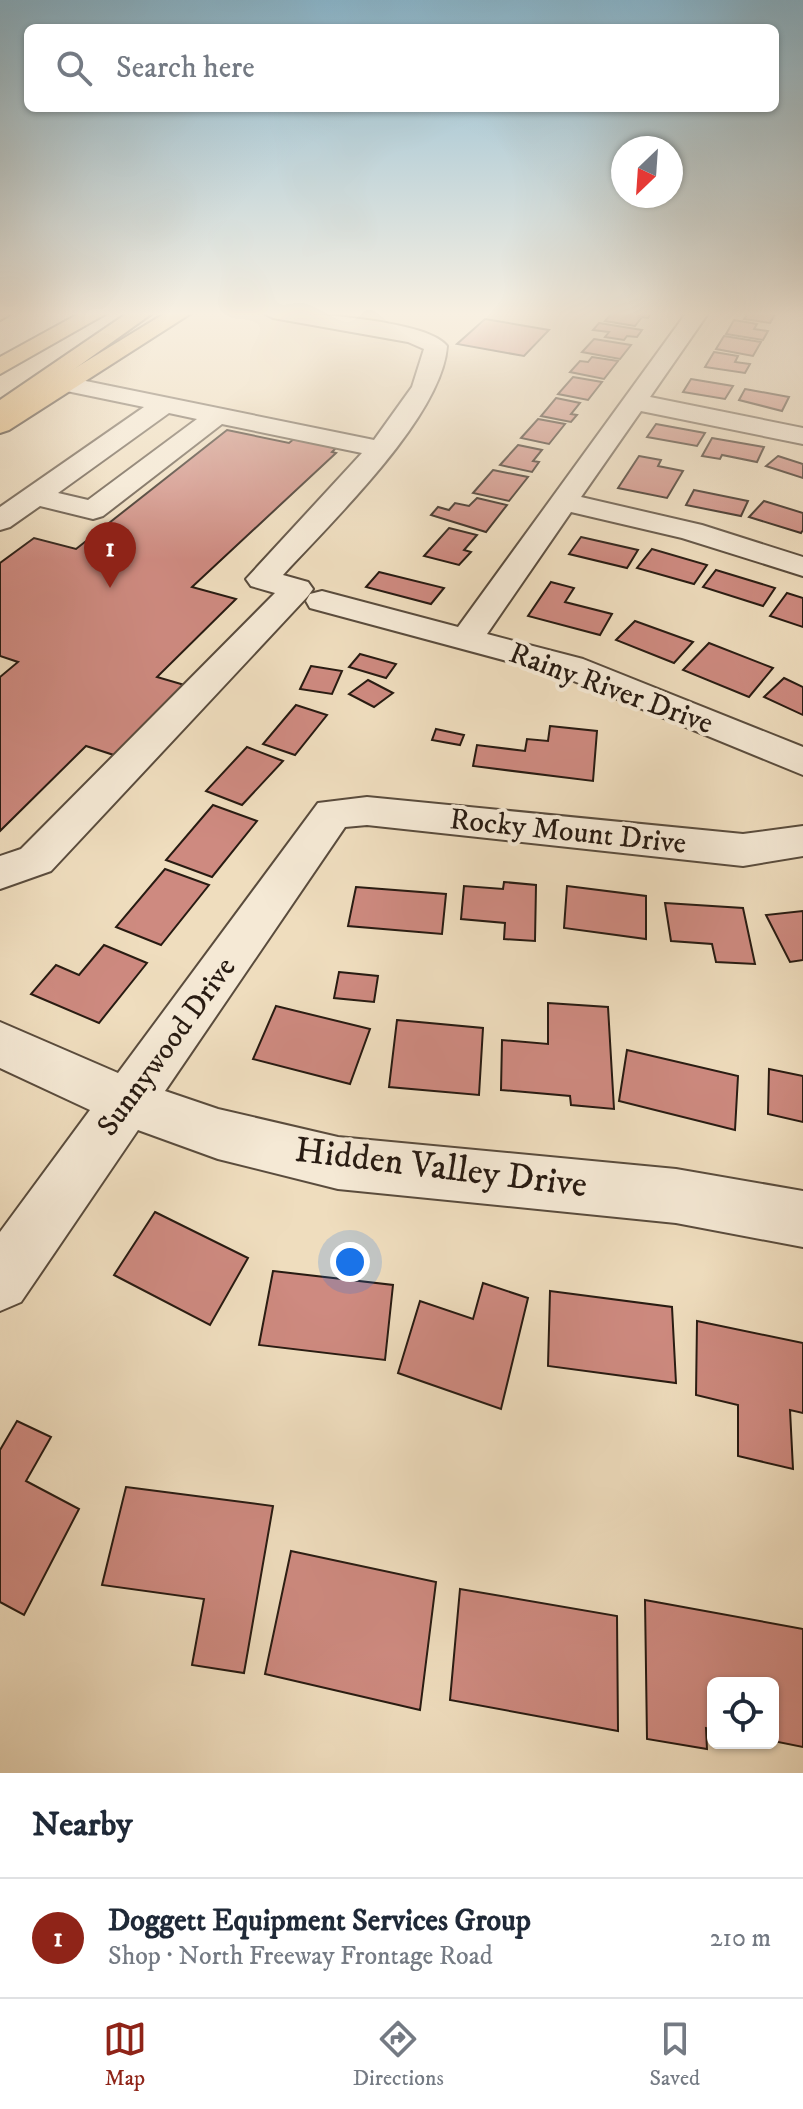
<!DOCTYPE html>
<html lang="en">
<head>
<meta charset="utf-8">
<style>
	body { margin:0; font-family:"IM FELL DW Pica",serif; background:#f6f6f7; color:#1f2937 }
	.controls { position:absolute; right:24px; bottom:24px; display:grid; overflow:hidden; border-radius:12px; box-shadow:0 2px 6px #0004 }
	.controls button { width:72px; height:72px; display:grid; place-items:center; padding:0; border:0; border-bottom:2px solid #e0e1e3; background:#fff; color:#1f2937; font:40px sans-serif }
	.compass { position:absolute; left:611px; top:136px; width:72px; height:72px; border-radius:50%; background:#fff; box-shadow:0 2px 6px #0004; rotate:205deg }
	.you { position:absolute; left:350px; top:1262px; width:28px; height:28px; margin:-20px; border:6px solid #fff; border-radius:50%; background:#1a73e8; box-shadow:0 0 0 12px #1a73e833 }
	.badge { display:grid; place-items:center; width:52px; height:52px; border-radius:50%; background:#8f2418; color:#fff; font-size:26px; font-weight:700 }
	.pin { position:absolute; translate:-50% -66px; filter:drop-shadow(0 2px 4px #0008) }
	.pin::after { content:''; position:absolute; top:42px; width:28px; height:24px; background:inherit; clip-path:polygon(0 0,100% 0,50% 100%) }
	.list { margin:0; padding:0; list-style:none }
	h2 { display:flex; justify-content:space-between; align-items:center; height:104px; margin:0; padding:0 32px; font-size:34px }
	h2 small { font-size:26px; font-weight:400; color:#747a83 }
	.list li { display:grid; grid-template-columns:52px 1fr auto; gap:24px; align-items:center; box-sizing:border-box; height:120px; padding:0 32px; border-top:2px solid #e0e1e3 }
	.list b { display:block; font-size:30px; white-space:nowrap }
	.list p { margin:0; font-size:26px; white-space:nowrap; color:#747a83 }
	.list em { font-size:26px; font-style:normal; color:#747a83 }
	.icon { flex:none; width:44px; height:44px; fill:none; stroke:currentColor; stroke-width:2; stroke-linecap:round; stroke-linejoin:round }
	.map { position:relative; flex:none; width:803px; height:1773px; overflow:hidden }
	.search { position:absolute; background:#fff; box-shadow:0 2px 6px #0004; left:24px; right:24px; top:24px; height:88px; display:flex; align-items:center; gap:20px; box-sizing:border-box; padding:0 28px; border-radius:12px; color:#747a83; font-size:30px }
	.sheet { height:224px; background:#fff }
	nav { display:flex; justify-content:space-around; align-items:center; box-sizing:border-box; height:112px; border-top:2px solid #e0e1e3; background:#fff; font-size:22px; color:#747a83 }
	nav a { display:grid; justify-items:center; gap:4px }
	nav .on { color:#8f2418 }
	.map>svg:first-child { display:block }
	.building { fill:#ce8a80; stroke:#281b12; stroke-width:2 }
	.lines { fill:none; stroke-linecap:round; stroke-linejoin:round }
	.minor-casing { stroke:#5a4c3d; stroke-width:4 }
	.major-casing { stroke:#281b12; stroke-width:4 }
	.highway-casing { stroke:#281b12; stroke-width:4 }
	.minor { fill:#f5e9d5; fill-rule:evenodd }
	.major { fill:#e8be7f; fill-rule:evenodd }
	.highway { fill:#e8be7f; fill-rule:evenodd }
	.labels { text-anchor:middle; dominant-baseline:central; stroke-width:8; stroke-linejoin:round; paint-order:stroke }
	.street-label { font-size:30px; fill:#281b12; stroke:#f5e9d5 }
	.near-street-label { font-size:36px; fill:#281b12; stroke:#f5e9d5 }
</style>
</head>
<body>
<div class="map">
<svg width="803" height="1773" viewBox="0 0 803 1773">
	<rect width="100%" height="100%" fill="#efddbe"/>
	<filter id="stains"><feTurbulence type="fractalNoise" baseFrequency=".0025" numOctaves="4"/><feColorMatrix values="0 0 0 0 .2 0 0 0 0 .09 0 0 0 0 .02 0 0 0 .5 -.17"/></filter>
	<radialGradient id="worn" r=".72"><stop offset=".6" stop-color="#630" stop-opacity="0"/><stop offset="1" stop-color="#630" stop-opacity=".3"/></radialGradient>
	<!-- building -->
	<g class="building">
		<path d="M 613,312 L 636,312 L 651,314 L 648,318 L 642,317 L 635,326 L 605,321 Z"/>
		<path d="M 749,312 L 776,312 L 770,323 L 744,319 Z"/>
		<path d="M 485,319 L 549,330 L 524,356 L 457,344 Z"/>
		<path d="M 734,320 L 757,324 L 754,329 L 768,331 L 763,340 L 726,334 Z"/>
		<path d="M 599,323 L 642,330 L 637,337 L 627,336 L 624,340 L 605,337 L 609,332 L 593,330 Z"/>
		<path d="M 724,336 L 761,342 L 753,356 L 716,349 Z"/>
		<path d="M 594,339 L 631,345 L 620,359 L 582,352 Z"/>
		<path d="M 714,352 L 738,356 L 735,362 L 750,364 L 745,373 L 705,367 Z"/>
		<path d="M 592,357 L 618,361 L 604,379 L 570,372 L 580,361 L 588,362 Z"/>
		<path d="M 573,377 L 602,382 L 588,400 L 558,394 Z"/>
		<path d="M 691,379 L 733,386 L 725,399 L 683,392 Z"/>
		<path d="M 745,389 L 789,397 L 782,411 L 739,400 Z"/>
		<path d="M 556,398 L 580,403 L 571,414 L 577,415 L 571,422 L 541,416 Z"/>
		<path d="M 538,419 L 565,424 L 549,444 L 521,438 Z"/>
		<path d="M 656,424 L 705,433 L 697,446 L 647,437 Z"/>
		<path d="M 227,430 L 289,443 L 295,438 L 338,446 L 332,452 L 336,453 L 192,587 L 236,599 L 157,677 L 188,686 L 120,757 L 86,746 L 0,831 L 0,677 L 18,662 L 0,656 L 0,563 L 34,538 L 76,549 Z"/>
		<path d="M 712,438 L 764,447 L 757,462 L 722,455 L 720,459 L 702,456 Z"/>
		<path d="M 518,445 L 542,450 L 533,461 L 539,462 L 532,472 L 500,465 Z"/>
		<path d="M 639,456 L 661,460 L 658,466 L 683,471 L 667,498 L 618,488 Z"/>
		<path d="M 778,456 L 803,464 L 803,478 L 766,466 Z"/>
		<path d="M 493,470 L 528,477 L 509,501 L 473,493 Z"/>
		<path d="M 694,490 L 748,501 L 741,516 L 686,505 Z"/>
		<path d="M 477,498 L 507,505 L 486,532 L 431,515 L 438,507 L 449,510 L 455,503 L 469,506 Z"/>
		<path d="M 764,501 L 803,513 L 803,530 L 801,533 L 749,517 Z"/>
		<path d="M 449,528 L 477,535 L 464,550 L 471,552 L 459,565 L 424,556 Z"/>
		<path d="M 581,537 L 638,550 L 627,568 L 569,554 Z"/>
		<path d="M 652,549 L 707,565 L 694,584 L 637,568 Z"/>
		<path d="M 716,570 L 775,588 L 763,606 L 703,587 Z"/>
		<path d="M 379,572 L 444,588 L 431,604 L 366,587 Z"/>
		<path d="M 551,582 L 574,588 L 565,602 L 612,614 L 600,635 L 528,616 Z"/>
		<path d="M 787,593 L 803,598 L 803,627 L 770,616 Z"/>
		<path d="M 635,621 L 693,642 L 674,663 L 616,640 Z"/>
		<path d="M 709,643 L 773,668 L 749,697 L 683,670 Z"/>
		<path d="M 360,654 L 396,664 L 386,678 L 349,667 Z"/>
		<path d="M 311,666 L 342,671 L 332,694 L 300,689 Z"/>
		<path d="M 784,678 L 803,687 L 803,715 L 764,697 Z"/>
		<path d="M 368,680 L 393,693 L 374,707 L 349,694 Z"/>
		<path d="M 296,705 L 327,715 L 295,755 L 263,744 Z"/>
		<path d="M 550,726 L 597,731 L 593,781 L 473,766 L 477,745 L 525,751 L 527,739 L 548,741 Z"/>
		<path d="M 436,729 L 464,735 L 460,745 L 432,740 Z"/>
		<path d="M 247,747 L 283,761 L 242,805 L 206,791 Z"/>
		<path d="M 213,805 L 257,821 L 212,877 L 166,860 Z"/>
		<path d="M 165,869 L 209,885 L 161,945 L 116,927 Z"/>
		<path d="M 504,882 L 536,885 L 535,941 L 504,939 L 505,923 L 461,919 L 464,886 L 503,889 Z"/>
		<path d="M 567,886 L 646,896 L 646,939 L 564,928 Z"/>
		<path d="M 356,887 L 446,894 L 442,934 L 348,926 Z"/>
		<path d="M 665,903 L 743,908 L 755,964 L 716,962 L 712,944 L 671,941 Z"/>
		<path d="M 803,911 L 803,960 L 790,962 L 766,915 Z"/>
		<path d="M 104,945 L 147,963 L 99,1023 L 31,994 L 56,965 L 79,975 Z"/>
		<path d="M 339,972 L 378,976 L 374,1002 L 334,998 Z"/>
		<path d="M 548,1003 L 608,1007 L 614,1109 L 571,1105 L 570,1096 L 501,1090 L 502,1040 L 548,1044 Z"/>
		<path d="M 276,1006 L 370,1029 L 350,1084 L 253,1059 Z"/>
		<path d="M 397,1020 L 483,1028 L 479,1095 L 389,1087 Z"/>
		<path d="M 627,1050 L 738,1076 L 735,1130 L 619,1101 Z"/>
		<path d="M 769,1069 L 803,1076 L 803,1122 L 768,1114 Z"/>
		<path d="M 155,1212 L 248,1258 L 210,1325 L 114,1275 Z"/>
		<path d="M 273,1271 L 393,1285 L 385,1360 L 259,1345 Z"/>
		<path d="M 483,1283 L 528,1298 L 501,1409 L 398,1373 L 420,1301 L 473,1319 Z"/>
		<path d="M 550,1291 L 672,1307 L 676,1383 L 548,1366 Z"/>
		<path d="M 697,1321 L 803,1343 L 803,1413 L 790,1410 L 793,1469 L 738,1456 L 738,1405 L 696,1395 Z"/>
		<path d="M 17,1421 L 51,1437 L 26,1481 L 79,1509 L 24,1615 L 0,1602 L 0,1450 Z"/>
		<path d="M 126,1487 L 273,1506 L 244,1673 L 192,1665 L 204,1599 L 102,1585 Z"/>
		<path d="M 291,1551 L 436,1582 L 420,1710 L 265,1674 Z"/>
		<path d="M 460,1589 L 617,1616 L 618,1731 L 450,1700 Z"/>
		<path d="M 645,1600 L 803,1629 L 803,1747 L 773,1741 L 773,1683 L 713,1683 L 713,1730 L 706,1728 L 707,1749 L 647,1739 Z"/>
	</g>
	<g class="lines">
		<!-- minor casing -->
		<g class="minor-casing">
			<g id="minor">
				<path d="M 262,312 C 297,312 427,319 447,346 C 442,417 331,522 283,575 L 308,582 L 313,589 L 308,596 L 51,871 L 0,889 L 0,856 L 21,849 L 275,593 L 251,586 L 246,579 L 362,453 L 222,424 L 103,516 L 93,519 L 40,506 L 10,527 L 0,530 L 0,507 L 144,407 L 57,389 L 54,384 L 57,379 L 66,377 L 374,440 L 412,387 L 424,349 L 408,342 L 273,318 ZM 169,413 L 197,419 L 88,500 L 58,493 Z"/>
				<path d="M 687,312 L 709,312 L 650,397 L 803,428 L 803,444 L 641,411 L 581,497 L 702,525 L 803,557 L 803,576 L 682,538 L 571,512 L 487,634 L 583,659 L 803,747 L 803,775 L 559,675 L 310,608 L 306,601 L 310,594 L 322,591 L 458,627 Z"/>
				<path d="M 367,797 L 743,834 L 803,826 L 803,856 L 743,866 L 367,825 L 345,827 L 165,1091 L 218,1109 L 338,1137 L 676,1169 L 803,1191 L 803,1247 L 676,1223 L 338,1189 L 218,1159 L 138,1130 L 21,1302 L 0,1311 L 0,1232 L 90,1110 L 0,1068 L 0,1022 L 118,1073 L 318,803 Z"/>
			</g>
		</g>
		<!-- major casing -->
		<g class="major-casing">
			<g id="major">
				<path d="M 0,312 L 14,312 L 0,320 Z"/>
				<path d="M 167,312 L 193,312 L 9,430 L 0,433 L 0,414 Z"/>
			</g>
		</g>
		<!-- highway casing -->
		<g class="highway-casing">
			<g id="highway">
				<path d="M 82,312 L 109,312 L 0,374 L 0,357 Z"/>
				<path d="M 129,312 L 154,312 L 9,416 L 0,419 L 0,400 Z"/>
			</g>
		</g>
		<!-- minor -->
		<use href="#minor" class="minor"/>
		<!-- major -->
		<use href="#major" class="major"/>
		<!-- highway -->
		<use href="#highway" class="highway"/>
	</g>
	<!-- sky -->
	<linearGradient id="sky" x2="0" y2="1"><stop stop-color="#89b8d0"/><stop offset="0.56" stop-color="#f8f0e2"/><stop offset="1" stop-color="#f8f0e2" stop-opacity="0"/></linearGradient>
	<rect width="803" height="560" fill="url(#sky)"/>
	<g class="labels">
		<!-- street labels -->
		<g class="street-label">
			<text transform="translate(611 689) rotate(20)">Rainy River Drive</text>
			<text transform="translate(568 832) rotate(6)">Rocky Mount Drive</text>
			<text transform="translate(167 1047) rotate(-54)">Sunnywood Drive</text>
		</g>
		<!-- near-street labels -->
		<g class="near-street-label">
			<text transform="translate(441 1168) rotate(7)">Hidden Valley Drive</text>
		</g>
	</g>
	<rect width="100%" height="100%" filter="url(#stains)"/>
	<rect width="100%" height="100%" fill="url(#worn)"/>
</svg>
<div class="controls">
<button><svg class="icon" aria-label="locate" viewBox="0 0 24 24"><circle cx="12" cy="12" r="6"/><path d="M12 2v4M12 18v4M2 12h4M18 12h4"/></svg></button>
</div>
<svg class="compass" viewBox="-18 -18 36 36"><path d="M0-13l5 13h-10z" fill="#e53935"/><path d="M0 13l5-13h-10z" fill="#747a83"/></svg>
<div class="you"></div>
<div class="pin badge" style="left:110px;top:588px">1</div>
<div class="search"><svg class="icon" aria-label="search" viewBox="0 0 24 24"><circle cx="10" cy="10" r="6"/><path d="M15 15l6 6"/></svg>Search here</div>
</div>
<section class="sheet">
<h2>Nearby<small></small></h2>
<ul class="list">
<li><span class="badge">1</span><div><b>Doggett Equipment Services Group</b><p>Shop · North Freeway Frontage Road</p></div><em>210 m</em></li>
</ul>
</section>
<nav>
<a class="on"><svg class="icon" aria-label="map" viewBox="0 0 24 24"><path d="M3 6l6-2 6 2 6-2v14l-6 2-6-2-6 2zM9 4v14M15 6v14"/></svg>Map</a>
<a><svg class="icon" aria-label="directions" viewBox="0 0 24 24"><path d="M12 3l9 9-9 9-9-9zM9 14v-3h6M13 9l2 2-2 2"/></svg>Directions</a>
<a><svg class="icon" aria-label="saved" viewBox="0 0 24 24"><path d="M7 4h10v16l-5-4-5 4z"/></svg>Saved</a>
</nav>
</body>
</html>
